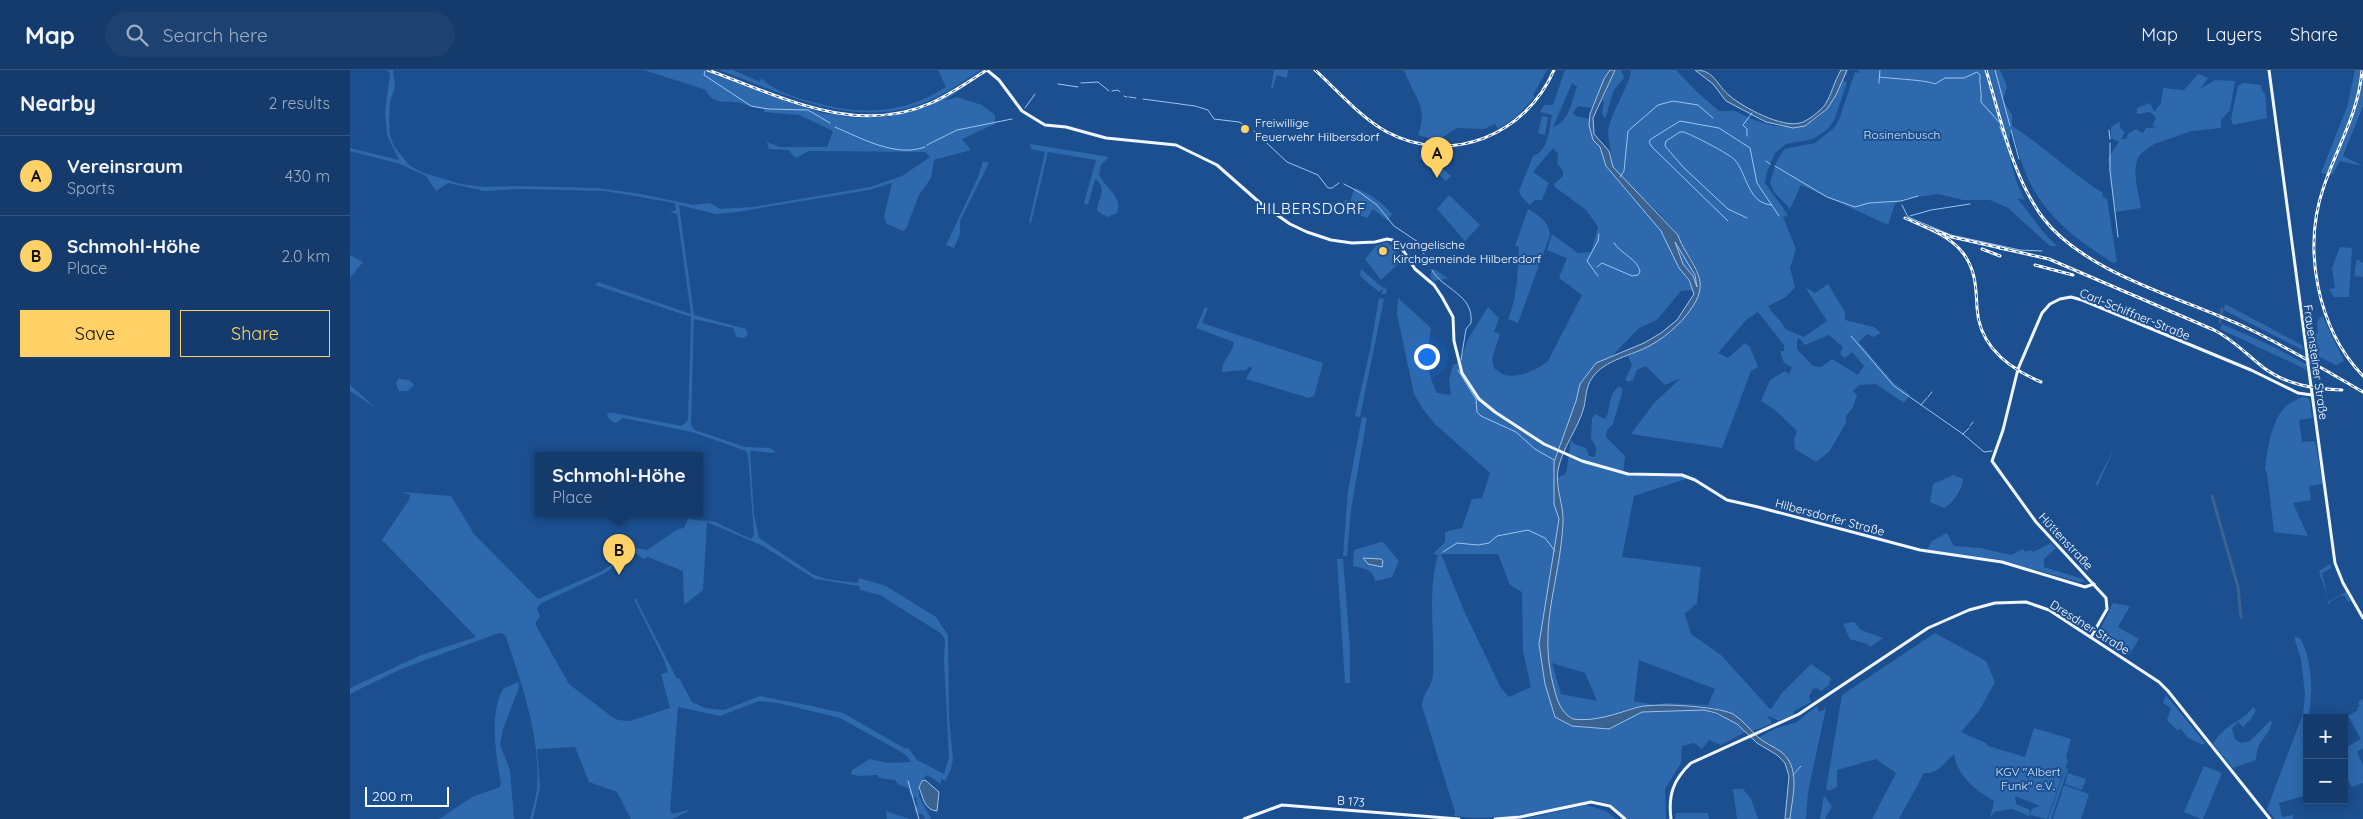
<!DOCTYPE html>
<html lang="en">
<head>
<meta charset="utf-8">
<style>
	body { margin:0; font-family:Quicksand,sans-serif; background:#1d4271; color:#f1f3f6 }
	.controls { position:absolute; right:15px; bottom:15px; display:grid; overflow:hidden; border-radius:0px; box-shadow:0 2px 12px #0003 }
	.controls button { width:45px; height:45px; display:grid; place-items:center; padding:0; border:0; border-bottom:1px solid #33557e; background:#143b6b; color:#f1f3f6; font:25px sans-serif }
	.scale { position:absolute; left:15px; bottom:12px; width:84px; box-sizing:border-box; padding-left:5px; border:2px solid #fff; border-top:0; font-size:14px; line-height:18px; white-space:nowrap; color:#fff; -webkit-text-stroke:4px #1b4f8f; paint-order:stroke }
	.you { position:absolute; left:1076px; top:286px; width:18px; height:18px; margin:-12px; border:4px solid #fff; border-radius:50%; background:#1a73e8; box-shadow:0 0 0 8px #1a73e833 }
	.badge { display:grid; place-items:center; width:32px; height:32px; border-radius:50%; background:#ffd166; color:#111; font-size:16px; font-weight:700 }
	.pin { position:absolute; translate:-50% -41px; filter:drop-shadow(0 1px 2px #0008) }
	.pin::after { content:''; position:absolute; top:26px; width:18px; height:15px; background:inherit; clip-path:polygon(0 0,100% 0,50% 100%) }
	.popup { position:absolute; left:185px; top:382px; width:168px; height:65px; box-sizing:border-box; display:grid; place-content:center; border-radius:0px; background:#143b6b; filter:drop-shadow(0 1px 4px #0005); font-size:16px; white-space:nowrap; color:#9dadc1 }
	.popup b { font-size:19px; color:#f1f3f6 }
	.popup::after { content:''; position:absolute; left:50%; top:100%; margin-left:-10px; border:10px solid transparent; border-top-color:#143b6b }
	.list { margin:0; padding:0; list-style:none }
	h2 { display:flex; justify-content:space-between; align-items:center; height:65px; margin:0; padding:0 20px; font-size:21px }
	h2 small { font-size:16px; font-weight:400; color:#9dadc1 }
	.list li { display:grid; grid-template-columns:32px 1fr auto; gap:15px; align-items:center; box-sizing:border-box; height:80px; padding:0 20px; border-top:1px solid #33557e }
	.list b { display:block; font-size:19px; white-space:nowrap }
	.list p { margin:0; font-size:16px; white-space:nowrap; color:#9dadc1 }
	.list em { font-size:16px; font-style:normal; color:#9dadc1 }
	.actions { display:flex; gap:10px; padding:15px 20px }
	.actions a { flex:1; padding:11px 0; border:1px solid #ffd166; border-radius:0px; text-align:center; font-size:18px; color:#ffd166 }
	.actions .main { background:#ffd166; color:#111 }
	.icon { flex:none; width:28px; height:28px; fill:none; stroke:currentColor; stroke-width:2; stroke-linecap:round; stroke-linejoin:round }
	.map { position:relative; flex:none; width:2013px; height:749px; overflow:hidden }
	header { display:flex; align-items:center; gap:30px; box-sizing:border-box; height:70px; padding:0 25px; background:#143b6b; border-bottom:1px solid #33557e }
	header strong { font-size:24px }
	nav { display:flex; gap:28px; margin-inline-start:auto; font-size:18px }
	.search { width:350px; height:45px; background:#1d4271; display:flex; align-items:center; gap:12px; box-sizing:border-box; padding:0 18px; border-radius:28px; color:#9dadc1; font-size:19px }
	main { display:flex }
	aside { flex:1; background:#143b6b }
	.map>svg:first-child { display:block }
	.green { fill:#2e69ad; fill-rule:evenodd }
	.water { fill:#3c6290; stroke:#9cc4f0; fill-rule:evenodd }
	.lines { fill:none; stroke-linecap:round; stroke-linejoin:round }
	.stream { stroke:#9cc4f0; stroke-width:1 }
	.canal { stroke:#3c6290; stroke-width:3 }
	.major { stroke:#f0f6ff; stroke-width:3 }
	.rail-casing { stroke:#fff; stroke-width:3 }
	.rail { stroke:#1b4f8f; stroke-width:1; stroke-dasharray:4; stroke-linecap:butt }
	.major-bridge { stroke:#f0f6ff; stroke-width:3 }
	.poi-dot { fill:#ffd166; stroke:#1b4f8f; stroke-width:2 }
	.labels { text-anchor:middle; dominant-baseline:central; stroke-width:4; stroke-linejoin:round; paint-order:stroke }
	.poi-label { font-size:12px; fill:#fff; stroke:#1b4f8f; text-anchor:start }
	.park-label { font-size:12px; fill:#cfe3fa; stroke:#1b4f8f }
	.street-label { font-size:12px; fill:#fff; stroke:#1b4f8f }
	.quarter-label { font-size:15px; letter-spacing:1px; fill:#fff; stroke:#1b4f8f }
</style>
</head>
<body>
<header>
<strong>Map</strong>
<div class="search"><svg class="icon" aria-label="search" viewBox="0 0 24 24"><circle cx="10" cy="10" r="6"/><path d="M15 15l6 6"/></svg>Search here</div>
<nav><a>Map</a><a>Layers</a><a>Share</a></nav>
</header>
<main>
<aside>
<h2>Nearby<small>2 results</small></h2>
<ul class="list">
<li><span class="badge">A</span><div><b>Vereinsraum</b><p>Sports</p></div><em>430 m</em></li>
<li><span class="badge">B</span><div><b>Schmohl-Höhe</b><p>Place</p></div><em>2.0 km</em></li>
</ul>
<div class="actions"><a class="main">Save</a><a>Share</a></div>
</aside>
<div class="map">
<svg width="2013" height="749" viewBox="0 0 2013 749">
	<rect width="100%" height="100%" fill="#1b4f8f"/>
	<!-- green -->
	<g class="green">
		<path d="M 38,0 L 43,0 L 45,17 L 40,32 L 39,48 L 40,65 L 44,76 L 59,95 L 71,102 L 111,114 L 134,117 L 166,116 L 248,118 L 291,124 L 343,135 L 360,133 L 370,139 L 403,137 L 520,117 L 552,106 L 580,87 L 575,82 L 459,81 L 446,88 L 438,80 L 419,79 L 417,72 L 430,77 L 477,77 L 483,61 L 449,45 L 414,42 L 414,39 C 405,38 399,36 391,33 C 378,30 362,36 356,20 L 294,0 L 354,0 L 472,43 L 507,48 L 537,47 L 576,37 L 620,13 L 594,31 L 607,27 L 632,35 L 645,45 L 645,54 L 612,69 L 621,80 L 584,90 L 581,108 L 569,125 L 556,159 L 553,161 L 537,154 L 534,147 L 542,113 L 519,120 L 387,142 L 365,144 L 329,135 L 344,245 L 396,259 L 398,265 L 394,268 L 387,267 L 383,258 L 344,249 L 341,355 L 345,360 L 395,377 L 420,378 L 425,381 L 424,383 L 402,381 L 400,382 L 404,445 L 409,468 L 464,505 L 476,509 L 508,513 L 509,508 L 536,516 L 586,547 L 598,565 L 599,648 L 603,689 L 601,699 L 595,711 L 591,709 L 591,714 L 577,705 L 569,714 L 569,726 L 581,749 L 575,749 L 572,744 L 567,744 L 564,740 L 567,735 L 566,728 L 560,725 L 558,718 L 549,715 L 545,710 L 530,708 L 527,705 L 508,706 L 501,704 L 502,700 L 520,689 L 537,693 L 561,692 L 555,684 L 490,648 L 428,633 L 409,631 L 370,646 L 328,637 L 320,741 L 323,744 L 338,740 L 339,741 L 322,749 L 281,749 L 267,722 L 239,712 L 225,677 L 187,679 L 190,717 L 183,749 L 180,749 C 182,739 186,729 187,719 C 191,669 172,614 156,567 L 152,563 L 146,564 L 51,599 L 0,624 L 0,618 L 71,585 L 126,567 L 32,470 L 59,430 L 60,425 L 52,422 L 101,426 L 124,464 L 188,529 L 252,501 L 285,478 L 297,480 L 328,459 L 334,458 L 338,449 L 365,452 L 401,469 L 404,465 L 398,385 L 396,381 L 342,362 L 273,348 L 266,353 L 263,352 L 257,346 L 258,343 L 264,343 L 332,356 L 338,350 L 341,247 L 245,215 L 248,212 L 341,244 L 327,144 L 320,142 L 326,140 L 325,133 L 255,121 L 168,119 L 135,121 L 98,113 L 86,121 L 76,106 L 50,94 L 0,81 L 0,78 L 49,90 L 37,65 L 35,42 L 40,4 ZM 357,452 L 413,476 L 465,509 L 509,516 L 510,520 L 530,525 L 592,564 L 595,570 L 594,590 L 599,687 L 594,704 L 567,690 L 558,678 L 556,679 L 493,643 L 462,636 L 410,626 L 374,640 L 355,638 L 342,632 L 329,608 L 327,609 L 286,529 L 284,529 L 314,590 L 318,602 L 311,604 L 320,638 L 280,651 L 268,650 L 261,646 L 219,614 L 185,554 L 190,546 L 187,539 L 190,534 L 255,503 L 272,490 L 286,483 L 293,489 L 298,487 L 333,501 L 334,535 L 353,520 Z"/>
		<path d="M 369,0 L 383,0 L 410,12 L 411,8 C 421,19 439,25 452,29 C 504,45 549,47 596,17 L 588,0 L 631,0 C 612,12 593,26 571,34 C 501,59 434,24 369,0 Z"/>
		<path d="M 924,0 L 938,0 L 937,8 L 927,5 L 923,18 L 921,18 Z"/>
		<path d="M 1054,0 L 1197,0 L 1183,25 L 1185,27 L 1166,47 L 1148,59 L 1145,54 L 1134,59 L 1107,58 C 1087,70 1093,72 1068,65 C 1079,36 1063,26 1054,0 Z"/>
		<path d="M 1215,0 L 1260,0 L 1254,9 L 1242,38 L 1228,36 L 1223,43 L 1226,46 L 1239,49 L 1243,70 L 1250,77 L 1256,96 L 1311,161 L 1343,220 L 1331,221 L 1307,250 L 1289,258 L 1262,286 L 1246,293 L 1233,310 L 1204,392 L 1204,434 L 1209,449 L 1189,574 L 1195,614 L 1205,647 L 1223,656 L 1260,659 L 1292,642 L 1354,640 L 1380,650 L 1397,661 L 1371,675 L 1359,670 L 1352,679 L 1344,673 L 1332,676 L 1331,693 L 1315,719 L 1316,749 L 1277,749 L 1261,734 L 1244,730 L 1165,746 L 1127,748 L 1104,746 L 1105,742 L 1072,636 C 1072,623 1083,616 1083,604 C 1085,564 1077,523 1088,485 L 1083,484 L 1095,472 L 1095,462 L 1112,458 L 1122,429 L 1132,428 L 1140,403 L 1085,354 L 1072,338 L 1064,324 L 1047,244 L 1048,228 L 1081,258 C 1077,287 1074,295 1087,323 L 1101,325 L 1099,310 L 1103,295 L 1110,292 L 1118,269 L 1138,237 L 1149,248 L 1144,262 L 1150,264 L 1142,289 L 1144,298 C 1147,300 1151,304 1155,305 C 1170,308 1187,300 1198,291 L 1232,225 L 1209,208 L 1217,188 L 1197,180 L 1202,164 L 1228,183 L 1241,182 L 1248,157 L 1236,140 L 1205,117 L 1204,114 L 1213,106 L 1213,101 L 1207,93 L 1208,84 L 1203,78 L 1183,102 L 1199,113 L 1192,130 L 1185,130 L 1180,135 L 1171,126 L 1169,121 L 1183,86 C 1199,81 1199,59 1202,45 L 1190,42 L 1194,35 L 1203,35 ZM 1222,13 L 1227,17 C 1221,32 1220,51 1203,57 ZM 1091,484 L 1148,484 L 1160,515 L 1172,522 L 1173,581 L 1181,617 L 1159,627 L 1151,618 L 1115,543 Z"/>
		<path d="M 1265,0 L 1271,0 L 1274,8 L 1264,20 L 1255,49 L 1252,43 L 1254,31 L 1252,31 Z"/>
		<path d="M 1281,0 L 1326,0 L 1346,21 L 1369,41 C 1375,42 1380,40 1384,41 C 1391,43 1396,47 1402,49 C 1430,60 1459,63 1478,37 C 1486,26 1489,8 1499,0 L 1493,10 L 1497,12 L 1485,48 L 1478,59 L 1463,69 L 1436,74 L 1425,83 L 1417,102 L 1415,113 L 1438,145 L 1433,147 L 1446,179 L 1440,198 L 1445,217 L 1436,227 L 1418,236 C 1423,245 1431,249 1435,259 L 1454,267 L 1477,251 L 1455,217 L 1465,223 L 1478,214 L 1495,242 L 1495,250 L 1524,257 L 1531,263 L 1523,267 L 1517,264 L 1509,272 L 1543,312 L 1560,325 L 1554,333 L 1526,314 L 1509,315 L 1503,321 L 1507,325 L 1503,337 L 1496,346 L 1496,353 L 1479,382 L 1466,392 L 1445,379 L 1444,370 L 1447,361 L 1425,340 L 1411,331 L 1420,310 L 1435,301 L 1439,304 L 1442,297 L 1434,293 L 1430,281 L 1434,281 L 1434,275 L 1408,242 L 1396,250 L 1368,283 L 1378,288 L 1395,273 L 1400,277 L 1408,297 L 1401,301 L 1372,378 L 1281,364 L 1304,333 L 1331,308 L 1315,315 L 1296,296 L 1287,300 L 1283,310 L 1278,312 L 1275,310 L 1282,295 L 1278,286 C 1302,275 1323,263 1338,241 C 1344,233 1350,225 1350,214 C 1351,200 1342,190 1335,180 C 1331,173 1329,166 1324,160 C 1305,136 1280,118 1261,95 C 1263,81 1256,70 1259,56 C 1264,38 1280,14 1281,0 ZM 1479,265 L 1493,277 L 1490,284 L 1495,288 L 1502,282 L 1514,296 L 1508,305 L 1482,289 L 1471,297 L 1463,296 L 1447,279 L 1447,270 L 1449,268 L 1455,275 Z"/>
		<path d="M 1507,0 L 1650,0 L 1657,16 L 1653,30 L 1662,45 L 1662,56 C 1694,76 1721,103 1753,123 L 1752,126 L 1757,129 L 1767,192 L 1763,193 C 1726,169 1694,146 1676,104 C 1670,90 1667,74 1661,60 C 1656,84 1664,109 1675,130 L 1667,128 L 1695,164 L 1707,176 L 1700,176 L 1658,138 L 1640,130 L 1613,130 L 1588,124 L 1554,129 L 1545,134 L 1538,155 L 1451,115 L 1440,139 L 1424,122 L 1420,112 L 1426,93 L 1434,79 L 1465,73 L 1484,58 L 1489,50 L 1505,2 L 1511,3 Z"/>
		<path d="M 2005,0 L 2013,0 L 2013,36 L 1993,86 L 2013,96 L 1990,91 L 1982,105 L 1971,103 L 1997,37 Z"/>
		<path d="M 1848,4 L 1858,8 L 1850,19 L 1865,10 L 1885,11 L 1880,40 L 1871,50 L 1871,58 L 1842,61 L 1804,74 C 1800,77 1792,82 1789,86 C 1781,99 1789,124 1791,138 L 1765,142 L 1758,88 L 1769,72 L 1761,68 L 1761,57 L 1769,52 L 1771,59 L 1775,62 L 1771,69 L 1776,69 L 1778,64 L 1786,59 L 1793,63 L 1796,58 L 1809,57 L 1802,56 L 1806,48 C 1800,38 1795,44 1787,44 L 1787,38 L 1800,33 L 1804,42 L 1811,33 L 1813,18 L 1834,20 Z"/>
		<path d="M 1893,13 L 1911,15 L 1912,21 L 1915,23 L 1917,48 L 1883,55 L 1881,49 L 1888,16 Z"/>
		<path d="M 1192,46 L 1198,47 L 1195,65 L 1188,63 Z"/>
		<path d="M 680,74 L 759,87 L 751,95 L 749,104 C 754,118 774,126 767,143 L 757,147 L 747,141 C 748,129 758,117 745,109 L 738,135 L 734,133 L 746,90 L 698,82 L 681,153 L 679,152 L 695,82 L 681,79 Z"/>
		<path d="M 1099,81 L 1081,98 L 1069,87 L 1072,82 Z"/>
		<path d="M 633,91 L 639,93 L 610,151 L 610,164 L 604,178 L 596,175 L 628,107 Z"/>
		<path d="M 1089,96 L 1101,106 L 1096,111 L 1084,101 Z"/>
		<path d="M 1005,118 C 1019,123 1032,132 1042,144 L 1038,151 L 1023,139 L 1017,148 L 992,138 L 995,130 L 1000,131 Z"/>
		<path d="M 1099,125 L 1130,155 L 1115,171 L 1087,139 Z"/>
		<path d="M 1178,139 C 1189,146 1199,151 1200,165 L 1168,253 L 1158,249 C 1168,226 1167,202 1169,177 L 1165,176 Z"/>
		<path d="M 1037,172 L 1042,176 L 1050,192 L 1031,210 L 1015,189 L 1026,176 Z"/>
		<path d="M 1324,173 C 1331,175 1348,209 1347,218 L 1343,206 L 1333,194 Z"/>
		<path d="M 1990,177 L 2002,178 L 1999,227 L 1984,227 L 1979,219 L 1985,218 L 1982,198 Z"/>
		<path d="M 0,185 L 13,192 L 0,208 Z"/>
		<path d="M 2007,189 L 2013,193 L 2013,207 L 2004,206 Z"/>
		<path d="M 1011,199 L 1033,218 L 1035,217 L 1037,220 L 1036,224 L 1031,224 L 1033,219 L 1029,222 L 1010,206 Z"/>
		<path d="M 1084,199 L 1098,208 L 1084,211 L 1080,207 L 1082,200 Z"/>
		<path d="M 1029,228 L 1034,229 L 1010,347 L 1005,346 L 1020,280 Z"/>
		<path d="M 1875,234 L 1952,275 L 1953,280 L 1874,240 Z"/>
		<path d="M 855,237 L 858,238 L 852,253 L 973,293 L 964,326 L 959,328 L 896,309 L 902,298 L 900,296 L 896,300 L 872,302 C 871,291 883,283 884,272 L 846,258 Z"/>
		<path d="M 1972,245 L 1994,291 L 1986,295 L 1959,282 L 1957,268 L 1968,263 L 1967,252 Z"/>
		<path d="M 1872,254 L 1922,276 L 1956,294 L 1957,300 L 1870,259 Z"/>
		<path d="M 48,309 L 59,310 L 64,315 L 58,321 L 49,321 L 46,313 Z"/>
		<path d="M 0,315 L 26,338 L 0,321 Z"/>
		<path d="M 1268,317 L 1272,318 L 1272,323 L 1263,354 L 1257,360 L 1256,367 L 1275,386 L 1273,404 C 1296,407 1317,403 1339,408 L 1284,426 L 1272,487 L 1351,497 L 1347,533 L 1335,544 L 1341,564 L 1371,585 L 1420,639 L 1422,638 L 1431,624 L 1461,594 L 1481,608 L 1479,615 L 1471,621 L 1467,618 L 1463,619 L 1459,626 L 1461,632 L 1444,641 L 1443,645 L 1429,651 L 1419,646 L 1418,648 L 1421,650 L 1421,654 L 1403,661 C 1396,656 1390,648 1382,644 C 1359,632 1314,634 1289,637 C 1271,639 1237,659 1219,647 C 1201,635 1198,600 1197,580 C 1193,538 1210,497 1213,456 C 1214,441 1208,423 1208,407 L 1216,404 L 1221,370 L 1224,374 L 1236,378 L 1239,386 L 1244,387 C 1248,380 1246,375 1241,369 L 1242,348 L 1245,344 L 1255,349 C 1262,339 1256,328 1268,317 ZM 1289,590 L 1365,619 L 1358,635 L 1316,633 L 1304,635 L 1284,631 ZM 1202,593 L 1235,603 L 1247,631 L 1211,624 Z"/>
		<path d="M 1952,327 L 1958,328 L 1960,332 L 1962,348 L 1949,350 L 1952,372 L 1965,371 L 1973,414 L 1959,416 L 1961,430 L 1943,433 L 1958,466 L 1924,462 L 1917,402 L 1915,400 C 1917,382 1921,351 1935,337 C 1939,333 1947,330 1952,327 Z"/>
		<path d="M 1012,347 L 1017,348 L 1001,440 L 997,486 L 993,486 L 998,421 Z"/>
		<path d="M 1765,377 L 1748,415 L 1745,415 Z"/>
		<path d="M 1603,405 L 1613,409 C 1612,420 1603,433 1594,438 L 1580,432 L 1583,414 Z"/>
		<path d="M 1597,463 L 1604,476 L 1630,478 L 1661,485 L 1673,479 L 1675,482 L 1681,480 L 1683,482 L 1701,473 L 1706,478 L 1694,489 L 1694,497 L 1733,509 L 1735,512 L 1729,512 L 1647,489 L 1577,480 L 1582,471 Z"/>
		<path d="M 1031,472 L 1034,473 L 1049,491 L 1042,507 L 1025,511 C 1023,499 1015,499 1003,496 L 1004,480 Z"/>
		<path d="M 987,489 L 993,489 L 1000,579 L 1000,613 L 995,613 Z"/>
		<path d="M 1980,494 L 1981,498 L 1972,503 L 1979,531 L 1996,522 L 2000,531 L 1999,533 L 1995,526 L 1992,525 L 1979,532 L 1980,534 L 1977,534 L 1979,530 L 1971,507 L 1969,507 L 1971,503 L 1968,502 Z"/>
		<path d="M 1763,533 L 1780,536 L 1768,557 L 1789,569 L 1779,585 L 1776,584 L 1778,580 L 1775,579 L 1767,581 L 1747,566 Z"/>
		<path d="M 1504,552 L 1511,560 L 1533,568 L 1520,577 L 1518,574 L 1500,569 L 1493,554 Z"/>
		<path d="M 1585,563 L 1636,591 L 1645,612 L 1629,641 L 1611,662 L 1636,673 L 1638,676 L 1675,687 L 1684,658 L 1721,669 L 1716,687 L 1718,691 L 1697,749 L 1680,745 L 1682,739 L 1690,736 L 1665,726 L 1666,734 L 1680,740 L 1679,746 L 1662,739 L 1644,742 L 1640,749 L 1644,731 C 1626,721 1606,704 1604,684 C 1594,693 1588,704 1574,703 L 1549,749 L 1522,749 L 1546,703 L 1526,689 L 1487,700 L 1487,717 L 1479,721 L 1476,719 L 1492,625 Z"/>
		<path d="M 1944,567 L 1950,568 C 1966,597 1963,641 1952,669 L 1957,671 L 1957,725 L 1929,733 L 1932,747 L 1943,745 L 1943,749 L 1925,749 L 1917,739 L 1953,644 L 1955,624 L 1951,589 Z"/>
		<path d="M 168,612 L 169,617 L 153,659 L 150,675 L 160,700 L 164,749 L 89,749 L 122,727 L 150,717 L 151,713 C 146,687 139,643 153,619 Z"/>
		<path d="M 1816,625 L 1855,673 L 1853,675 L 1838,668 L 1831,659 L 1827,660 L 1817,650 L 1821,638 L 1813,633 Z"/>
		<path d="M 2013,629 L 2013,678 L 2007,682 L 2013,695 L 2013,713 L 2002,717 L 1994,704 L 1994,679 L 2011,669 L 1998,646 L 2008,640 L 2007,638 L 2010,636 L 2008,632 Z"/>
		<path d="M 1467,636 L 1469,642 L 1476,638 L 1458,722 L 1456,749 L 1440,749 L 1444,705 L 1452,695 L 1443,703 L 1435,686 L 1408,668 L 1424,659 L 1447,652 Z"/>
		<path d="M 1903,637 L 1906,640 L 1901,649 L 1893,657 L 1888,652 L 1882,658 L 1885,669 L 1891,673 L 1900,671 L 1920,651 L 1922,652 C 1917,670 1907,669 1906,690 L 1883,698 L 1863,674 C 1876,652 1891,654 1903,637 Z"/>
		<path d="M 1854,696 L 1872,703 L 1853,749 L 1851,749 L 1834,742 Z"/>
		<path d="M 1716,698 L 1718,699 L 1702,746 L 1701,749 L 1698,749 Z"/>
		<path d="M 1718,703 L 1736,709 L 1732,720 L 1715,714 Z"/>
		<path d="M 1714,715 L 1739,724 L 1731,749 L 1703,749 Z"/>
		<path d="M 1383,719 L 1393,719 L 1401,729 L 1408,749 L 1387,749 Z"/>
		<path d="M 1474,725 L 1482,736 L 1475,749 L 1470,749 Z"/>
		<path d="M 1237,735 L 1256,741 L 1266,749 L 1174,749 Z"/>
		<path d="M 536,741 L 560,749 L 537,749 Z"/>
		<path d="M 1326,743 L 1358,743 L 1359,749 L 1325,749 Z"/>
	</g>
	<!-- water -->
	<g class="water">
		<path d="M 1260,0 L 1265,0 L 1243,48 L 1244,64 L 1259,81 L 1263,97 L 1328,165 C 1335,188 1360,205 1346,231 C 1336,249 1319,265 1301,275 C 1282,286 1255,289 1242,308 C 1236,316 1236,328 1234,337 C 1228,359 1212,378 1208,400 C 1205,418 1214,435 1213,453 C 1210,513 1187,556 1204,618 C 1207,630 1211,643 1223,649 C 1245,652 1265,644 1285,638 C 1302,632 1367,636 1383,644 C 1393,650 1400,660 1408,667 C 1414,673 1423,676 1430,681 C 1452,697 1442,727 1440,749 L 1435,749 L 1439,706 L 1435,693 L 1427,685 L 1407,673 L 1387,654 L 1366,643 L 1354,640 L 1292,642 L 1259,659 L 1222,656 L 1205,647 L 1195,614 L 1189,574 L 1209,449 L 1204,434 L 1204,392 L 1226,331 L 1230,314 L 1246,293 L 1294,273 L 1311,263 L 1327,250 L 1344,224 L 1339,210 L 1329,198 L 1311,161 L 1256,96 L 1250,77 L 1243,70 L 1239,55 L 1240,44 L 1254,9 ZM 1325,172 L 1345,205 L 1347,217 L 1343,206 L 1333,194 Z"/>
		<path d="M 1345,0 C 1365,0 1366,15 1380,26 C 1394,38 1432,58 1450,53 C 1458,51 1470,41 1475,35 C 1482,24 1484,11 1491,0 L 1497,0 L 1486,25 L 1477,39 L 1455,56 L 1443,58 L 1416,52 L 1376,31 L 1363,14 Z"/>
		<path d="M 1013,488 L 1031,489 L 1033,491 L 1032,497 L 1018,494 Z"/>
		<path d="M 575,710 L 589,722 L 587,741 C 574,740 573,727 569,717 L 572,711 Z"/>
	</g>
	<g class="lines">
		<!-- stream -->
		<g class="stream">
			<path d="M 1645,0 L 1660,56"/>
			<path d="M 355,1 L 354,5 L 401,36 L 418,39 L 458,40 L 480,53"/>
			<path d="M 1530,7 C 1544,9 1577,10 1585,14 L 1595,8 L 1614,8 L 1627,2 L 1630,5 C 1629,14 1632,22 1631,32 L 1649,52"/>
			<path d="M 1529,11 L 1530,0"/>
			<path d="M 731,13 L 748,12 L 759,21"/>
			<path d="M 1529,13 L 1529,12"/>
			<path d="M 708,14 L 728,17"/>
			<path d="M 762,21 L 768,20 L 770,22"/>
			<path d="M 774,26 L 777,27"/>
			<path d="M 779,27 L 786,28"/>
			<path d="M 793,29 L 845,36 L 858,40 L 864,49 L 889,52 L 897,56"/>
			<path d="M 675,38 L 685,24"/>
			<path d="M 485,57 C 511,68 546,88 575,77"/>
			<path d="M 1650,57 L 1659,81"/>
			<path d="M 1661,60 L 1669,89"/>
			<path d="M 1759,60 L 1760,69"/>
			<path d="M 904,61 L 937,92 L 968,105 L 978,118 L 982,118 L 989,113"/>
			<path d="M 1397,66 L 1397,59 L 1393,55 L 1402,43"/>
			<path d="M 1760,73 L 1760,101 L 1768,167"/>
			<path d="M 577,75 L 607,60 L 662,49"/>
			<path d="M 1416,91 L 1420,94"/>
			<path d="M 1425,96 L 1477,127 L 1505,137 L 1519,133 L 1551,131 L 1568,126"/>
			<path d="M 1270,107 L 1274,101 L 1278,61 L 1308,35 L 1323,31 L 1348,35 L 1363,48"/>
			<path d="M 994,114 L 1009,122 L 1027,135 L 1044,156 L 1068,172"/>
			<path d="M 1552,135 L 1558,147 L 1601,165 L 1670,180 L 1692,181"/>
			<path d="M 1560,146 L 1581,140 L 1620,134"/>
			<path d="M 1397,148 L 1378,139 L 1334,98 L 1315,76 L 1316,71 L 1330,62 L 1334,62 C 1342,65 1380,84 1385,90 C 1397,104 1398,134 1422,135"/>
			<path d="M 1378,151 L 1302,77 L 1299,72 L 1301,69 L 1330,51 L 1369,58 L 1400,78 L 1407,113 L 1429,146"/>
			<path d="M 1069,174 L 1074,184"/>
			<path d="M 1247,197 L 1252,193 L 1282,206 L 1288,205 L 1290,202 C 1289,190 1271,184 1264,173"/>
			<path d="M 1082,200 C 1093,220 1124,224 1121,253 L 1116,259 L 1111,290"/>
			<path d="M 1248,206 L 1237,191 L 1248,171 L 1249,164"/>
			<path d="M 1501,266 L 1544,316 L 1613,364 L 1634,382 L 1642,381"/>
			<path d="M 1108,300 L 1126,329 L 1127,342 L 1131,346 L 1166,362 L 1185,379 L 1204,390"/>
			<path d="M 1578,327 L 1582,322"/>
			<path d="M 1571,335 L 1577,328"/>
			<path d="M 1620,356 L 1623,352"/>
			<path d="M 1613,364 L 1619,358"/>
			<path d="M 1093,482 L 1107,473 L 1128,475 L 1139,473 L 1147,466 L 1178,460 L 1195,468 L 1205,481"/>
			<path d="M 1443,705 L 1451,696"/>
			<path d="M 558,711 L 569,749"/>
		</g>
		<!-- canal -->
		<g class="canal">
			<path d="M 1870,252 L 1872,239"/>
			<path d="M 1862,426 L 1888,517 L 1891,547"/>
		</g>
		<!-- major -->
		<g class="major">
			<path d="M 637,0 L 649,10 L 672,41 L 695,55 L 716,57 L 756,68 L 826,75 L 867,95 L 909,132 L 940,154 L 957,162 L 981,170 L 1002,173 L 1025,172 L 1037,169 L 1047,171 L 1065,199 L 1084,215 L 1092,227 L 1103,247 L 1104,271 L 1112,303 L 1129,329 L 1145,342 L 1194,374 L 1232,391 L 1278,404 L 1332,405 L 1345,410 L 1377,430 L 1408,437 L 1570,480 L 1652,492 L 1735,517 L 1744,514"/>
			<path d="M 1919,0 L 1957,285"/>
			<path d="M 1958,294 L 1985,493 L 1993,513 L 2013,548"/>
			<path d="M 1741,567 L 1757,539 L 1756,528 L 1686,452 L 1642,391 L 1653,360 L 1668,299 L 1692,243 L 1700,234 L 1710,229 L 1721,227 L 1732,230 L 1901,300 L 1948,323 L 1962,325"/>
			<path d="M 894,749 L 932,735 L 1109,749"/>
			<path d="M 1145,749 L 1170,747 L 1241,732 L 1260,736 L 1275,749"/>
			<path d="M 1321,749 C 1318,725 1323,710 1341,693 L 1449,644 L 1578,558 L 1619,540 L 1645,533 L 1676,532 L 1699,540 L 1809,612 L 1818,621 L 1920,749"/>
		</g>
		<!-- rail casing -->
		<g class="rail-casing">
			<g id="rail">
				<path d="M 358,0 C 430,26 505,67 581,33 C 601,24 619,11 637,0"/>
				<path d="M 965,0 C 988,21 1010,47 1037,62 C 1101,96 1176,65 1204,0"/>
				<path d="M 1636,0 C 1651,49 1662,106 1693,148 C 1736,204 1833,228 1897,258 C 1937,277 1975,300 2013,322"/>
				<path d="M 2012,0 C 2009,42 1987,77 1974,116 C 1952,178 1967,258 2013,306"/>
				<path d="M 1555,148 C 1575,157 1599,165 1613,183 C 1626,200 1626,218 1627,238 C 1629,275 1658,298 1691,312"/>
				<path d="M 1581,159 L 1602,167 L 1655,179"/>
				<path d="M 1650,178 L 1699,189 L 1864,260 C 1884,270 1897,285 1914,298 C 1937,315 1964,319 1992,320"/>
				<path d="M 1632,179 L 1650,186"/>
				<path d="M 1685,195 L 1723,205"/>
			</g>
		</g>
		<!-- rail -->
		<use href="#rail" class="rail"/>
		<!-- major-bridge -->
		<path class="major-bridge" d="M 1957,285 L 1958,294"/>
	</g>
	<!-- markers -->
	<g class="poi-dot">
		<circle cx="895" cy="59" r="5"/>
		<circle cx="1033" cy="181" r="5"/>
	</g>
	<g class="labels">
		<!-- poi labels -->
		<g class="poi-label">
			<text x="905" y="52">Freiwillige<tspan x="905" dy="14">Feuerwehr Hilbersdorf</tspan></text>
			<text x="1043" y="174">Evangelische<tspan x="1043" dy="14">Kirchgemeinde Hilbersdorf</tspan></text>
		</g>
		<!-- park labels -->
		<g class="park-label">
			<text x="1552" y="64">Rosinenbusch</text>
			<text x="1678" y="701">KGV "Albert<tspan x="1678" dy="14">Funk" e.V.</tspan></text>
		</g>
		<!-- street labels -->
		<g class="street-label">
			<text transform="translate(1785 244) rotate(22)">Carl-Schiffner-Straße</text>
			<text transform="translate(1966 292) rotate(82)">Frauensteiner Straße</text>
			<text transform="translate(1480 447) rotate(15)">Hilbersdorfer Straße</text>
			<text transform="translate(1716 471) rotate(47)">Hüttenstraße</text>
			<text transform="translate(1740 557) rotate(32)">Dresdner Straße</text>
			<text transform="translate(1001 731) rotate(5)">B 173</text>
		</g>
		<!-- quarter labels -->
		<g class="quarter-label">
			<text x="961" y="138">HILBERSDORF</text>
		</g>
	</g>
</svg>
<div class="controls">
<button>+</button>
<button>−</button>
</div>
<div class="scale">200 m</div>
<div class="you"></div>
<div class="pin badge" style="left:1087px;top:108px">A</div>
<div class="pin badge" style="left:269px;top:505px">B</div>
<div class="popup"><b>Schmohl-Höhe</b>Place</div>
</div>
</main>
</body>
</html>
